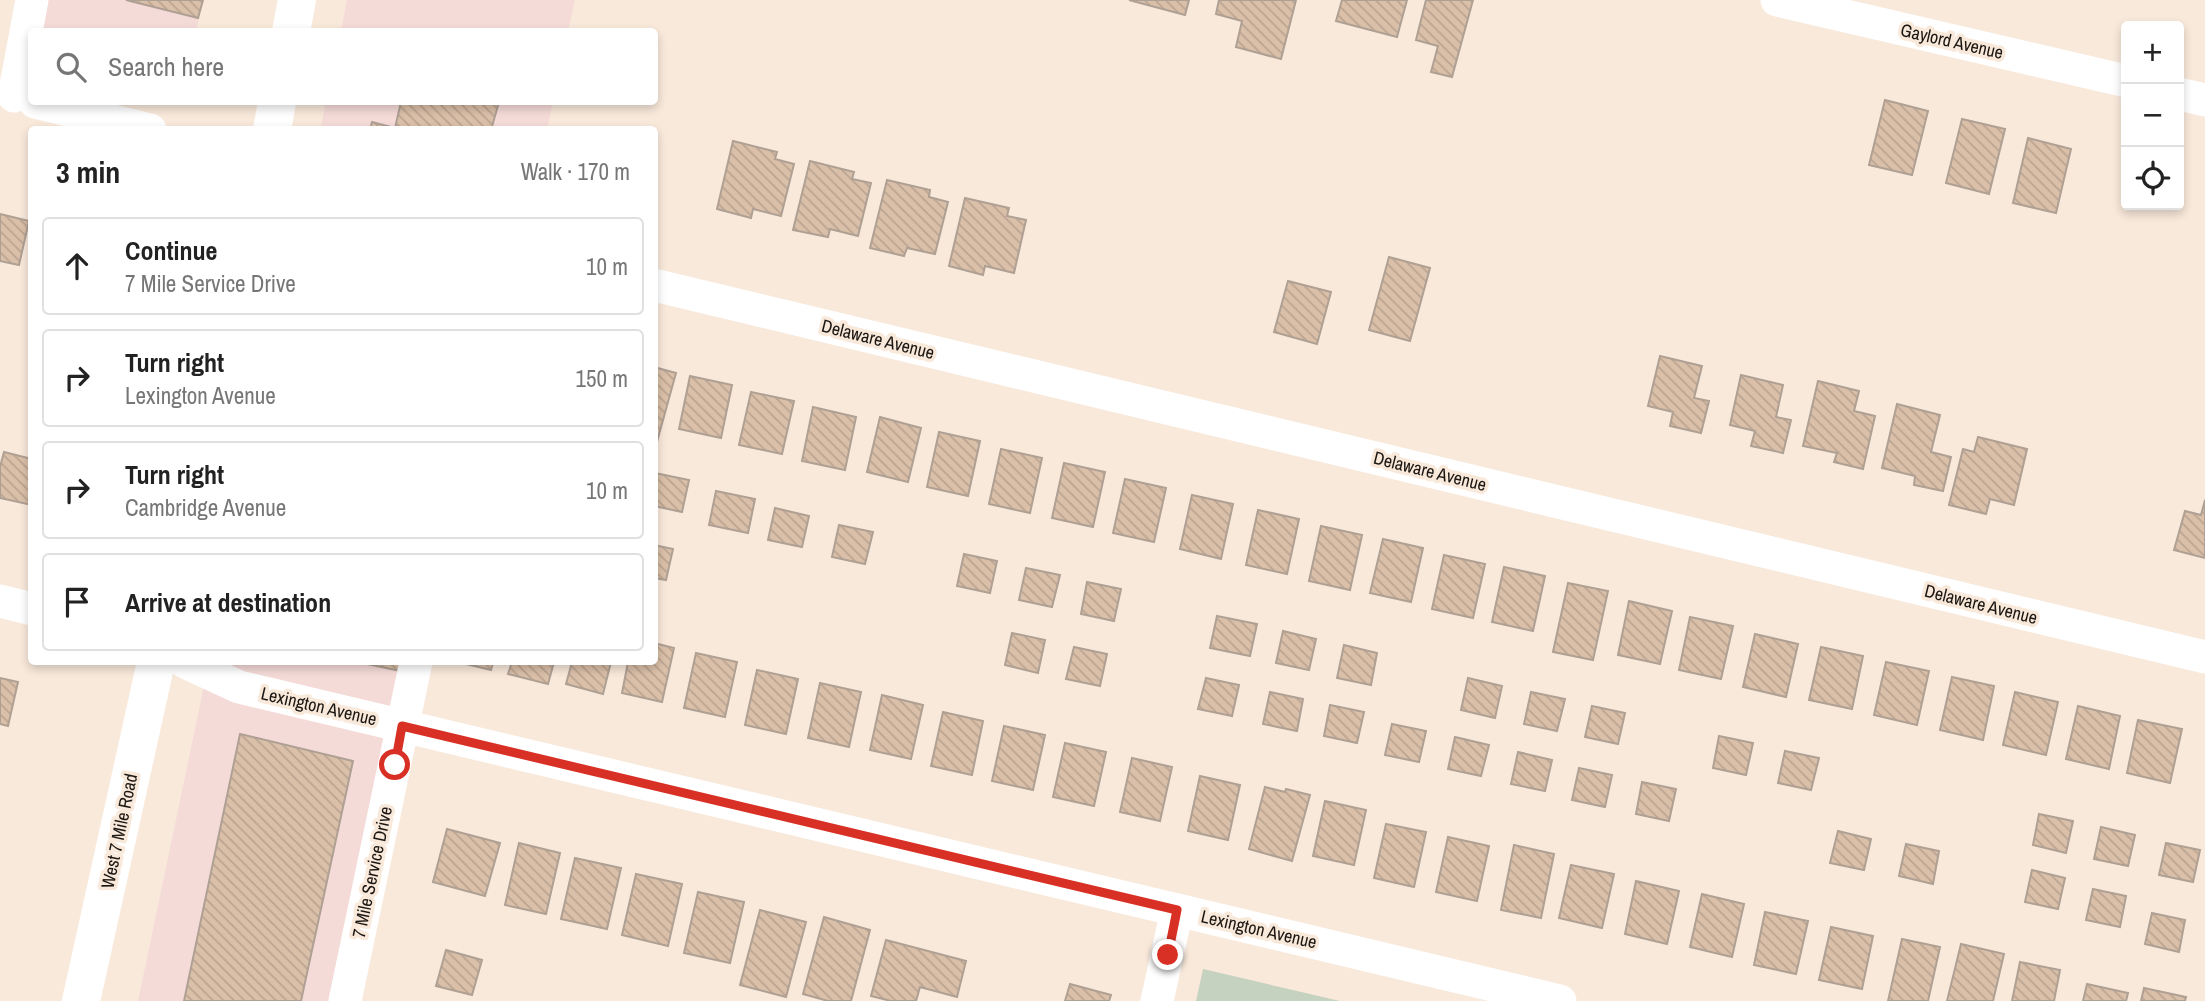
<!DOCTYPE html>
<html lang="en">
<head>
<meta charset="utf-8">
<style>
	body { margin:0; font-family:"Archivo Narrow",sans-serif; background:#f2f2f2; color:#222 }
	.controls { position:absolute; right:21px; top:21px; display:grid; overflow:hidden; border-radius:7px; box-shadow:0 4px 10px #0003 }
	.controls button { width:63px; height:63px; display:grid; place-items:center; padding:0; border:0; border-bottom:2px solid #e0e0e0; background:#fff; color:#222; font:35px sans-serif }
	.stop { position:absolute; width:21px; height:21px; margin:-16px; border:5px solid #d93025; border-radius:50%; background:#fff }
	.stop.end { background:#d93025; border-color:#fff; box-shadow:0 2px 7px #0008 }
	.list { margin:0; padding:0; list-style:none }
	h2 { display:flex; justify-content:space-between; align-items:center; height:91px; margin:0; padding:0 28px; font-size:30px }
	h2 small { font-size:23px; font-weight:400; color:#767676 }
	.list li { display:grid; grid-template-columns:46px 1fr auto; gap:21px; align-items:center; box-sizing:border-box; height:98px; margin:0 14px 14px; padding:0 14px; border:2px solid #e0e0e0; border-radius:7px }
	.list b { display:block; font-size:26px; white-space:nowrap }
	.list p { margin:0; font-size:23px; white-space:nowrap; color:#767676 }
	.list em { font-size:23px; font-style:normal; color:#767676 }
	.icon { flex:none; width:38px; height:38px; fill:none; stroke:currentColor; stroke-width:2; stroke-linecap:round; stroke-linejoin:round }
	.map { position:relative; flex:none; width:2205px; height:1001px; overflow:hidden }
	.search { position:absolute; background:#fff; box-shadow:0 4px 10px #0003; left:28px; top:28px; width:630px; height:77px; display:flex; align-items:center; gap:18px; box-sizing:border-box; padding:0 24px; border-radius:7px; color:#767676; font-size:26px }
	.panel { position:absolute; background:#fff; box-shadow:0 4px 10px #0003; left:28px; top:126px; width:630px; height:539px; border-radius:7px }
	.map>svg:first-child { display:block }
	.commercial { fill:#f5dbd8 }
	.green { fill:#c5d2bf }
	.building { fill:url(#building-back-hatch); stroke:#afa094; stroke-width:2 }
	.lines { fill:none; stroke-linecap:round; stroke-linejoin:round }
	.minor { stroke:#fff; stroke-width:33 }
	.major { stroke:#fff; stroke-width:38 }
	.route { stroke:#d93025; stroke-width:9 }
	.labels { text-anchor:middle; dominant-baseline:central; stroke-width:7; stroke-linejoin:round; paint-order:stroke }
	.street-label { font-size:18px; fill:#1b1611; stroke:#f9e9db }
</style>
</head>
<body>
<div class="map">
<svg width="2205" height="1001" viewBox="0 0 2205 1001">
	<defs>
		<pattern id="building-back-hatch" width="6" height="6" patternUnits="userSpaceOnUse" patternTransform="scale(1.75)"><rect width="6" height="6" fill="#dbc0a9"/><path d="M-1 5l2 2M0 0l6 6M5-1l2 2" fill="none" stroke="#bba490"/></pattern>
	</defs>
	<rect width="100%" height="100%" fill="#f9e9db"/>
	<!-- commercial -->
	<g class="commercial">
		<path d="M 32,0 L 203,0 L 196,31 L 32,32 Z"/>
		<path d="M 347,0 L 575,0 L 568,31 L 341,31 Z"/>
		<path d="M 326,102 L 553,102 L 547,129 L 320,130 Z"/>
		<path d="M 209,662 L 433,662 L 360,1001 L 138,1001 Z"/>
	</g>
	<!-- green -->
	<path class="green" d="M 1203,969 L 1340,1001 L 1196,1001 Z"/>
	<!-- building -->
	<g class="building">
		<path d="M 126,0 L 203,0 L 198,18 Z"/>
		<path d="M 1129,0 L 1189,0 L 1185,15 Z"/>
		<path d="M 1219,0 L 1296,0 L 1281,59 L 1236,47 L 1242,21 L 1216,14 Z"/>
		<path d="M 1342,0 L 1407,0 L 1397,37 L 1336,21 Z"/>
		<path d="M 1426,0 L 1473,0 L 1452,77 L 1431,72 L 1438,46 L 1416,40 Z"/>
		<path d="M 1885,100 L 1928,111 L 1912,175 L 1869,165 Z"/>
		<path d="M 401,102 L 499,102 L 491,130 L 370,130 L 372,122 L 395,128 Z"/>
		<path d="M 1962,119 L 2005,129 L 1989,194 L 1946,183 Z"/>
		<path d="M 2028,138 L 2071,149 L 2056,213 L 2013,203 Z"/>
		<path d="M 733,141 L 777,152 L 775,159 L 794,164 L 781,216 L 753,209 L 751,218 L 717,209 Z"/>
		<path d="M 810,161 L 854,172 L 852,179 L 871,183 L 858,236 L 830,229 L 828,237 L 793,230 Z"/>
		<path d="M 887,180 L 930,190 L 929,197 L 948,202 L 935,254 L 907,248 L 904,256 L 870,248 Z"/>
		<path d="M 965,198 L 1009,208 L 1007,216 L 1026,220 L 1014,273 L 985,266 L 983,275 L 949,266 Z"/>
		<path d="M 0,214 L 29,221 L 19,265 L 0,261 Z"/>
		<path d="M 1389,257 L 1430,268 L 1410,341 L 1369,330 Z"/>
		<path d="M 1288,281 L 1331,292 L 1317,344 L 1274,332 Z"/>
		<path d="M 1660,356 L 1702,366 L 1694,398 L 1709,401 L 1701,433 L 1670,426 L 1673,412 L 1648,406 Z"/>
		<path d="M 654,367 L 676,373 L 655,449 L 654,448 Z"/>
		<path d="M 1741,375 L 1783,385 L 1776,417 L 1791,420 L 1783,453 L 1751,446 L 1755,431 L 1730,425 Z"/>
		<path d="M 690,376 L 732,385 L 721,438 L 679,429 Z"/>
		<path d="M 1818,381 L 1859,391 L 1854,411 L 1875,416 L 1863,469 L 1834,462 L 1837,453 L 1803,446 Z"/>
		<path d="M 751,392 L 794,401 L 782,454 L 739,445 Z"/>
		<path d="M 1897,404 L 1940,415 L 1931,452 L 1951,457 L 1943,491 L 1914,485 L 1915,476 L 1882,468 Z"/>
		<path d="M 813,407 L 856,417 L 845,470 L 802,461 Z"/>
		<path d="M 880,417 L 921,428 L 908,482 L 867,472 Z"/>
		<path d="M 939,432 L 980,441 L 968,496 L 927,487 Z"/>
		<path d="M 1978,437 L 2027,449 L 2014,505 L 1990,499 L 1986,514 L 1949,505 L 1963,449 L 1974,452 Z"/>
		<path d="M 1001,449 L 1042,458 L 1030,513 L 989,504 Z"/>
		<path d="M 4,452 L 32,459 L 32,505 L 0,498 L 0,467 Z"/>
		<path d="M 1064,463 L 1105,472 L 1093,527 L 1052,518 Z"/>
		<path d="M 655,473 L 689,480 L 682,512 L 654,506 Z"/>
		<path d="M 1125,479 L 1166,488 L 1154,542 L 1113,533 Z"/>
		<path d="M 716,491 L 755,499 L 748,533 L 709,525 Z"/>
		<path d="M 1192,495 L 1233,504 L 1221,559 L 1180,549 Z"/>
		<path d="M 2205,500 L 2205,558 L 2174,550 L 2185,511 L 2201,515 Z"/>
		<path d="M 775,508 L 809,516 L 802,547 L 768,540 Z"/>
		<path d="M 1258,510 L 1299,519 L 1287,574 L 1246,565 Z"/>
		<path d="M 839,525 L 873,532 L 865,564 L 832,557 Z"/>
		<path d="M 1321,526 L 1362,535 L 1350,590 L 1309,581 Z"/>
		<path d="M 1383,539 L 1423,548 L 1411,602 L 1370,593 Z"/>
		<path d="M 654,545 L 673,549 L 666,580 L 654,578 Z"/>
		<path d="M 964,554 L 997,561 L 990,593 L 957,586 Z"/>
		<path d="M 1444,555 L 1485,564 L 1473,618 L 1432,609 Z"/>
		<path d="M 1504,567 L 1545,576 L 1533,631 L 1492,622 Z"/>
		<path d="M 1026,568 L 1060,575 L 1052,607 L 1019,600 Z"/>
		<path d="M 1087,582 L 1121,589 L 1114,621 L 1081,614 Z"/>
		<path d="M 1568,583 L 1608,591 L 1593,660 L 1553,652 Z"/>
		<path d="M 1629,601 L 1672,611 L 1660,664 L 1618,655 Z"/>
		<path d="M 1217,616 L 1257,624 L 1250,656 L 1210,648 Z"/>
		<path d="M 1690,617 L 1733,626 L 1721,679 L 1679,670 Z"/>
		<path d="M 1283,631 L 1316,639 L 1309,670 L 1276,663 Z"/>
		<path d="M 1012,633 L 1045,640 L 1038,673 L 1005,665 Z"/>
		<path d="M 1755,634 L 1798,644 L 1786,697 L 1743,687 Z"/>
		<path d="M 654,643 L 674,648 L 662,702 L 622,693 L 628,662 L 654,662 Z"/>
		<path d="M 1344,645 L 1377,653 L 1371,685 L 1337,678 Z"/>
		<path d="M 1074,647 L 1107,654 L 1100,686 L 1066,679 Z"/>
		<path d="M 1821,647 L 1863,656 L 1852,709 L 1809,700 Z"/>
		<path d="M 696,653 L 737,662 L 725,717 L 684,708 Z"/>
		<path d="M 358,662 L 407,662 L 405,672 Z"/>
		<path d="M 458,662 L 493,662 L 491,670 Z"/>
		<path d="M 512,662 L 554,662 L 548,684 L 508,674 Z"/>
		<path d="M 572,662 L 611,662 L 603,694 L 566,684 Z"/>
		<path d="M 1886,662 L 1929,671 L 1917,725 L 1874,715 Z"/>
		<path d="M 757,670 L 798,679 L 786,734 L 745,725 Z"/>
		<path d="M 1952,677 L 1994,686 L 1983,740 L 1940,730 Z"/>
		<path d="M 0,678 L 18,682 L 8,726 L 0,724 Z"/>
		<path d="M 1206,678 L 1239,685 L 1232,716 L 1198,709 Z"/>
		<path d="M 1468,678 L 1502,686 L 1495,718 L 1461,710 Z"/>
		<path d="M 820,683 L 861,692 L 849,747 L 808,738 Z"/>
		<path d="M 1270,692 L 1303,699 L 1297,731 L 1263,724 Z"/>
		<path d="M 1531,692 L 1565,699 L 1557,731 L 1524,724 Z"/>
		<path d="M 2015,692 L 2058,702 L 2046,755 L 2003,745 Z"/>
		<path d="M 882,695 L 923,705 L 911,759 L 870,750 Z"/>
		<path d="M 1330,705 L 1364,712 L 1357,743 L 1324,736 Z"/>
		<path d="M 1592,706 L 1625,713 L 1618,744 L 1585,737 Z"/>
		<path d="M 2078,706 L 2120,716 L 2109,769 L 2066,759 Z"/>
		<path d="M 943,712 L 983,721 L 972,775 L 931,766 Z"/>
		<path d="M 2138,720 L 2182,729 L 2170,783 L 2127,773 Z"/>
		<path d="M 1392,724 L 1426,731 L 1419,762 L 1385,755 Z"/>
		<path d="M 1004,726 L 1045,735 L 1033,790 L 992,781 Z"/>
		<path d="M 240,734 L 353,761 L 301,1001 L 184,1001 Z"/>
		<path d="M 1719,736 L 1753,743 L 1746,775 L 1713,768 Z"/>
		<path d="M 1455,737 L 1489,745 L 1481,776 L 1448,769 Z"/>
		<path d="M 1065,743 L 1106,752 L 1094,806 L 1053,797 Z"/>
		<path d="M 1785,751 L 1819,758 L 1811,790 L 1778,783 Z"/>
		<path d="M 1518,752 L 1552,760 L 1545,791 L 1511,784 Z"/>
		<path d="M 1132,758 L 1172,767 L 1160,821 L 1120,812 Z"/>
		<path d="M 1579,768 L 1612,775 L 1605,807 L 1572,800 Z"/>
		<path d="M 1200,776 L 1240,785 L 1228,840 L 1188,831 Z"/>
		<path d="M 1642,782 L 1676,789 L 1669,821 L 1636,814 Z"/>
		<path d="M 1265,787 L 1285,792 L 1286,789 L 1310,795 L 1292,861 L 1249,849 Z"/>
		<path d="M 1325,801 L 1366,810 L 1354,865 L 1313,856 Z"/>
		<path d="M 2039,814 L 2073,821 L 2066,853 L 2033,845 Z"/>
		<path d="M 1386,824 L 1426,832 L 1414,887 L 1374,878 Z"/>
		<path d="M 2101,827 L 2135,835 L 2128,866 L 2094,859 Z"/>
		<path d="M 447,829 L 500,843 L 485,896 L 433,882 Z"/>
		<path d="M 1838,831 L 1871,839 L 1864,870 L 1830,863 Z"/>
		<path d="M 1448,837 L 1489,846 L 1477,901 L 1436,892 Z"/>
		<path d="M 519,843 L 560,853 L 546,914 L 505,905 Z"/>
		<path d="M 2166,843 L 2200,850 L 2193,882 L 2159,875 Z"/>
		<path d="M 1906,844 L 1939,851 L 1933,884 L 1899,876 Z"/>
		<path d="M 1514,845 L 1554,854 L 1541,918 L 1501,910 Z"/>
		<path d="M 575,858 L 621,868 L 607,929 L 561,919 Z"/>
		<path d="M 1571,865 L 1614,874 L 1602,928 L 1559,918 Z"/>
		<path d="M 2032,870 L 2065,878 L 2058,909 L 2025,902 Z"/>
		<path d="M 636,874 L 682,884 L 668,946 L 622,935 Z"/>
		<path d="M 1636,881 L 1679,891 L 1667,944 L 1625,934 Z"/>
		<path d="M 2093,889 L 2126,896 L 2120,927 L 2086,920 Z"/>
		<path d="M 698,892 L 744,902 L 730,963 L 684,953 Z"/>
		<path d="M 1702,894 L 1744,904 L 1732,957 L 1690,947 Z"/>
		<path d="M 760,910 L 806,922 L 786,997 L 740,985 Z"/>
		<path d="M 1765,912 L 1808,921 L 1796,974 L 1754,965 Z"/>
		<path d="M 2152,913 L 2185,920 L 2179,952 L 2145,944 Z"/>
		<path d="M 824,917 L 870,930 L 851,1001 L 828,1001 L 803,994 Z"/>
		<path d="M 1831,927 L 1873,936 L 1862,989 L 1819,980 Z"/>
		<path d="M 1902,939 L 1940,947 L 1928,1001 L 1888,1001 Z"/>
		<path d="M 886,940 L 966,961 L 957,997 L 920,987 L 916,1001 L 891,1001 L 871,996 Z"/>
		<path d="M 1961,944 L 2004,954 L 1993,1001 L 1947,1001 Z"/>
		<path d="M 446,950 L 482,960 L 472,995 L 436,986 Z"/>
		<path d="M 2020,962 L 2060,970 L 2054,1001 L 2012,1001 Z"/>
		<path d="M 1070,984 L 1111,995 L 1109,1001 L 1065,1001 Z"/>
		<path d="M 2087,984 L 2128,993 L 2126,1001 L 2083,1001 Z"/>
		<path d="M 2144,988 L 2186,997 L 2185,1001 L 2141,1001 Z"/>
	</g>
	<g class="lines">
		<!-- minor -->
		<g class="minor">
			<path d="M 1777,0 L 2126,81"/>
			<path d="M 2179,94 L 2205,100"/>
			<path d="M 14,96 L 32,0"/>
			<path d="M 35,102 L 150,130"/>
			<path d="M 654,285 L 2205,657"/>
			<path d="M 0,601 L 32,609"/>
			<path d="M 185,662 L 239,687 L 1560,1001"/>
			<path d="M 345,1001 L 416,662"/>
			<path d="M 1157,1001 L 1177,910"/>
		</g>
		<!-- major -->
		<g class="major">
			<path d="M 291,32 L 297,0"/>
			<path d="M 272,130 L 277,102"/>
			<path d="M 81,1001 L 156,662"/>
		</g>
	</g>
	<g class="lines">
		<!-- route -->
		<path class="route" d="M 395,765 L 402,726 L 1177,910 L 1168,955"/>
	</g>
	<g class="labels">
		<!-- street labels -->
		<g class="street-label">
			<text transform="translate(1952 41) rotate(13)">Gaylord Avenue</text>
			<text transform="translate(878 339) rotate(14)">Delaware Avenue</text>
			<text transform="translate(1430 471) rotate(14)">Delaware Avenue</text>
			<text transform="translate(1981 604) rotate(14)">Delaware Avenue</text>
			<text transform="translate(319 706) rotate(13)">Lexington Avenue</text>
			<text transform="translate(119 831) rotate(-78)">West 7 Mile Road</text>
			<text transform="translate(372 872) rotate(-78)">7 Mile Service Drive</text>
			<text transform="translate(1259 929) rotate(13)">Lexington Avenue</text>
		</g>
	</g>
</svg>
<div class="controls">
<button>+</button>
<button>−</button>
<button><svg class="icon" aria-label="locate" viewBox="0 0 24 24"><circle cx="12" cy="12" r="6"/><path d="M12 2v4M12 18v4M2 12h4M18 12h4"/></svg></button>
</div>
<div class="stop" style="left:395px;top:765px"></div>
<div class="stop end" style="left:1168px;top:955px"></div>
<div class="search"><svg class="icon" aria-label="search" viewBox="0 0 24 24"><circle cx="10" cy="10" r="6"/><path d="M15 15l6 6"/></svg>Search here</div>
<section class="panel">
<h2>3 min<small>Walk · 170 m</small></h2>
<ul class="list">
<li><svg class="icon" aria-label="ahead" viewBox="0 0 24 24"><path d="M12 20V5M6 11l6-6 6 6"/></svg><div><b>Continue</b><p>7 Mile Service Drive</p></div><em>10 m</em></li>
<li><svg class="icon" aria-label="right" viewBox="0 0 24 24"><path d="M7 20v-9h11M14 6l5 5-5 5"/></svg><div><b>Turn right</b><p>Lexington Avenue</p></div><em>150 m</em></li>
<li><svg class="icon" aria-label="right" viewBox="0 0 24 24"><path d="M7 20v-9h11M14 6l5 5-5 5"/></svg><div><b>Turn right</b><p>Cambridge Avenue</p></div><em>10 m</em></li>
<li><svg class="icon" aria-label="arrive" viewBox="0 0 24 24"><path d="M6 21V4h12l-3 4 3 4H6"/></svg><div><b>Arrive at destination</b></div></li>
</ul>
</section>
</div>
</body>
</html>
